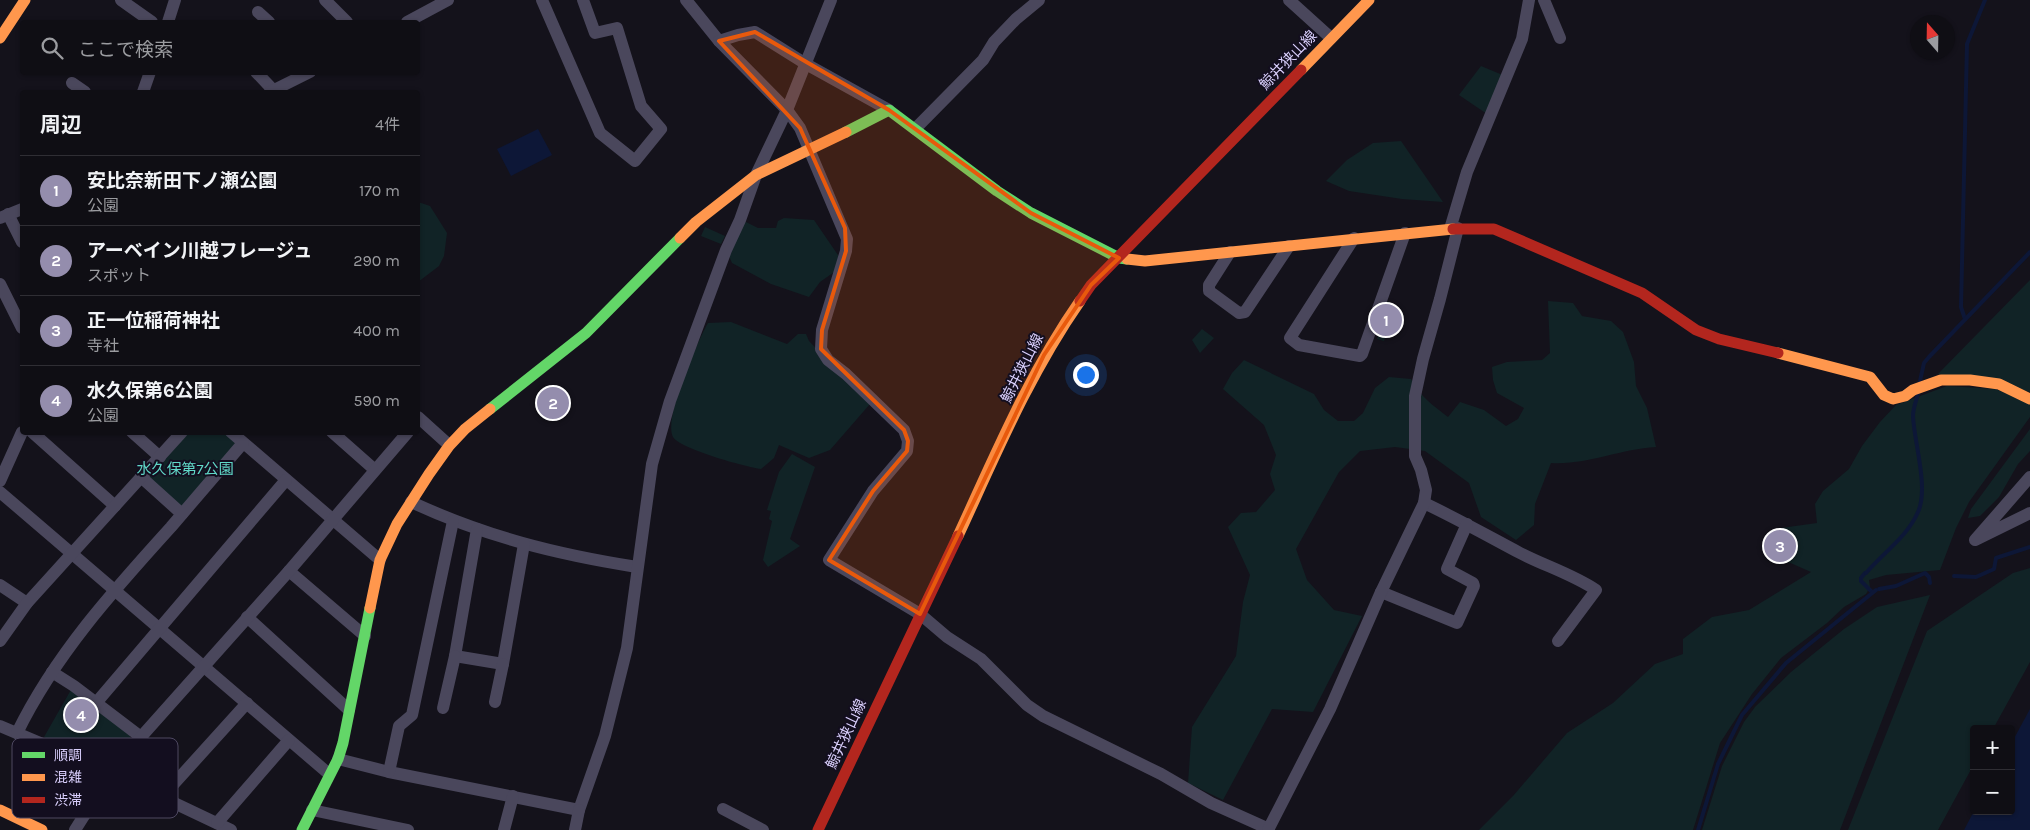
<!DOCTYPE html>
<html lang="ja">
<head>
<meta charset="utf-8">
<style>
	body { margin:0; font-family:Karla,"Noto Sans JP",sans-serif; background:#1d1c22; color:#f1f3f6 }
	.controls { position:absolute; right:15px; bottom:15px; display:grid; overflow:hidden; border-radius:5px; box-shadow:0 1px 4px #0004 }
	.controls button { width:45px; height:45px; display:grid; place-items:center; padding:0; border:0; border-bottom:1px solid #2f2e34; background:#0f0e14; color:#f1f3f6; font:25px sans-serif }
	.compass { position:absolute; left:1910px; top:15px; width:45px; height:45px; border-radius:50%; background:#0f0e14; box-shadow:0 1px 4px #0004; rotate:340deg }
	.you { position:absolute; left:1085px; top:374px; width:18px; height:18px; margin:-12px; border:4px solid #fff; border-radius:50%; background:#1a73e8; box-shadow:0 0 0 8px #1a73e833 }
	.badge { display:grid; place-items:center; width:32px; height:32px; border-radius:50%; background:#948dad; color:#fff; font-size:16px; font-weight:700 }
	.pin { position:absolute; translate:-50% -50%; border:2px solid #fff; box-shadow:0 1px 5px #0006 }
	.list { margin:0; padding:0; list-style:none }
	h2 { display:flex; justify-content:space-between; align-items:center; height:65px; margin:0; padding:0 20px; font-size:21px }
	h2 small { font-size:16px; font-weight:400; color:#9b9ca0 }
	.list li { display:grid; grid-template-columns:32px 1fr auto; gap:15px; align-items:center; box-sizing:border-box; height:70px; padding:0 20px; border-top:1px solid #2f2e34 }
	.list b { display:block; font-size:19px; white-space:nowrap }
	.list p { margin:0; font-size:16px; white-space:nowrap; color:#9b9ca0 }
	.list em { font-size:16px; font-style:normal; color:#9b9ca0 }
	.icon { flex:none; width:28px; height:28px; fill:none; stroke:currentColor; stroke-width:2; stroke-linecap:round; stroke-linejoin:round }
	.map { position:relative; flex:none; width:2030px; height:830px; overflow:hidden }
	.search { position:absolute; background:#0f0e14; box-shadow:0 1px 4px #0004; left:20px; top:20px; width:400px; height:55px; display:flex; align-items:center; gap:12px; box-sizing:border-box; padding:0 18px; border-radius:5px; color:#9b9ca0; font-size:19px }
	.panel { position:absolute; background:#0f0e14; box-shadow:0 1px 4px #0004; left:20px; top:90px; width:400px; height:345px; border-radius:5px }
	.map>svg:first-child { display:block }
	.green { fill:#112326 }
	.water { fill:#0d1737 }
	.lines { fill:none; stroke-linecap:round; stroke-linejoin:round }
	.stream { stroke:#0d1737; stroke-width:4 }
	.street { stroke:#4a475c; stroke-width:12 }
	.fast { stroke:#63d668; stroke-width:11 }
	.slow { stroke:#ff974d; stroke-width:11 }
	.jam { stroke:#b3261e; stroke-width:11 }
	.marked { fill:#e8590c; fill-opacity:0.2; stroke:#e8590c; stroke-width:4; stroke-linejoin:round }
	.labels { text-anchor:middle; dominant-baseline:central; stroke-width:4; stroke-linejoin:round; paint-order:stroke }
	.street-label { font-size:15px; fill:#d9cffc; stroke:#130e1f }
	.park-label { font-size:15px; fill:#60d7c7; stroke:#130e1f }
	.key { fill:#130e1f; stroke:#4e4861; stroke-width:1 }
	.key-label { font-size:14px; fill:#d9cffc }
</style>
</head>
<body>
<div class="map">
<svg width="2030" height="830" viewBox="0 0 2030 830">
	<rect width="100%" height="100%" fill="#14121b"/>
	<!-- green -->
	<g class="green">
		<path d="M 1481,66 L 1505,76 L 1487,114 L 1459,95 Z"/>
		<path d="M 1401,141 L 1443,202 L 1402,199 L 1349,191 L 1326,181 L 1347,160 L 1373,143 Z"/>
		<path d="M 418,202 L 430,206 L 447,233 L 444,256 L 439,266 L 418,282 Z"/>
		<path d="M 784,218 L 814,220 L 840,258 L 837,270 L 820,282 L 809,297 L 771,284 L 732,263 L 729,256 L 740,226 L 746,222 L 758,228 L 776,228 L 778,221 Z"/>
		<path d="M 705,227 L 725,236 L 721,244 L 701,236 Z"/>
		<path d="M 2030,280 L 2030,392 L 1938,374 Z"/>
		<path d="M 1387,301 L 1396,308 L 1384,341 L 1377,339 L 1379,333 L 1376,331 Z"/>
		<path d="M 1548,301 L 1573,303 L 1582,316 L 1611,321 L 1623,332 L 1634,362 L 1636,386 L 1647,408 L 1656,447 C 1620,449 1588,465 1551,463 L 1535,504 L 1534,525 L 1516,540 L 1481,517 L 1469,483 L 1425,451 L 1395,447 L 1360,451 L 1339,472 L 1296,549 L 1307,580 L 1334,610 L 1362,616 L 1313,712 L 1272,709 L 1223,800 L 1188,783 L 1192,727 L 1236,656 L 1243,602 L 1250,575 L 1228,527 L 1241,513 L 1256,512 L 1275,490 L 1270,474 L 1276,455 L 1264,425 L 1223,389 L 1232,373 L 1244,360 L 1314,394 L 1324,410 L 1338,421 L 1354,421 L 1363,413 L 1375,388 L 1389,377 L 1411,379 C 1419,396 1434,406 1448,417 L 1460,402 L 1484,410 L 1506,426 L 1518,419 L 1524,408 L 1497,393 L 1493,380 L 1492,367 L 1507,362 L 1542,360 L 1550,353 Z"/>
		<path d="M 731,322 L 787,344 L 798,334 L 806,334 L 809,341 L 870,404 L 830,450 L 809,458 L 779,445 L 774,458 L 761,469 C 746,467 680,449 673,437 C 663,418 697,342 708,323 Z"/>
		<path d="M 1202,329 L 1214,338 L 1200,353 L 1192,340 Z"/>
		<path d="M 1947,386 L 1996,389 L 2030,404 L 2030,417 L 1969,502 L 1956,528 L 1940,570 L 1886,575 L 1869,580 L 1870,587 L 1866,594 L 1844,607 L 1827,623 L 1781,658 L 1752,694 L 1720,743 L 1693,830 L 1479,830 L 1513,796 L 1567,733 L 1613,703 L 1655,664 L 1683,654 L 1683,639 L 1712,617 L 1749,610 L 1811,572 L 1786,561 L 1790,554 L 1773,547 L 1781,528 L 1817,523 L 1815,504 L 1823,491 L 1849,469 L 1862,446 L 1880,422 L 1896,405 Z"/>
		<path d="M 2030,429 L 2030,451 L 2018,464 L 1999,497 L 1980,516 L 1968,518 L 1971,509 Z"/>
		<path d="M 188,433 L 225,433 L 237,443 L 181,508 L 148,478 Z"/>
		<path d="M 792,454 L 815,467 L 790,539 L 800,546 L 768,567 L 763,560 L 772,521 L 769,519 L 771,511 L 767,510 L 779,472 Z"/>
		<path d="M 2030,568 L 2030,662 L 1993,729 L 1974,729 L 1974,764 L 1938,830 L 1848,830 L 1927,631 L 2013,573 Z"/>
		<path d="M 1930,595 L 1840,830 L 1702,830 L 1722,766 L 1744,722 L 1755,707 L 1791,672 L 1844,629 L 1877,607 Z"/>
		<path d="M 72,688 L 130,733 L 130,738 L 108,764 L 103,766 L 44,737 Z"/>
	</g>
	<!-- water -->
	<g class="water">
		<path d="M 538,129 L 552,155 L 511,176 L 497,149 Z"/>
		<path d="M 2030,709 L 2030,830 L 1964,830 L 1974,811 L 2011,811 L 2011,744 Z"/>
	</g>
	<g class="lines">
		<!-- stream -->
		<g class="stream">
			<path d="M 1965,319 L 1961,307 L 1967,44 L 1985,0"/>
			<path d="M 1920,381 L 1924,363 L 1929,357 L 2030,252"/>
			<path d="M 1865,573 L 1861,578 L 1861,581 L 1872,592"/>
			<path d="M 1866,573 C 1884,552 1907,537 1918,512 C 1929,488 1914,442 1913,416 C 1913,409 1916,401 1918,394"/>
			<path d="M 1954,576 L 1976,577 L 1994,569 L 1996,558 L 2030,547"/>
			<path d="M 1879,589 L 1896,586 L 1925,573 L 1929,577 L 1930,583"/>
			<path d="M 1698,830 L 1718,764 L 1742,715 L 1786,663 L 1876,590"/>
		</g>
		<!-- street -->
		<g class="street">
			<path d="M 121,0 L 152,22"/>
			<path d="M 325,0 L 347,22"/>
			<path d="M 542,0 L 600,133 L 635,161 L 661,129 L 641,106 L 617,28 L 595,33 L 583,0"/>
			<path d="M 686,0 L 719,41 L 787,110 L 800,128 L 847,239 L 846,251 L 822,330 L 821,349 L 828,360 L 846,374 L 904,430 L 908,441 L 907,451 L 873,491 L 829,560 L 920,614 L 947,637 L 981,659 L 1027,705 L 1043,716 L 1161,774 L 1211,803 L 1269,829"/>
			<path d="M 1289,0 L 1331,38"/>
			<path d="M 1544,0 L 1560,38"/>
			<path d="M 258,12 L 269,22"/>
			<path d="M 168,22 L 175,0"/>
			<path d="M 407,22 L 448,0"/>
			<path d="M 719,41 L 738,35 L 755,32 L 806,64 L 889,110"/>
			<path d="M 256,72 L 274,91"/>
			<path d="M 72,83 L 85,92"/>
			<path d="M 143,92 L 150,72"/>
			<path d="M 270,92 L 310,72"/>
			<path d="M 915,129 L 983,60 L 994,42 L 1016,19 L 1039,0"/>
			<path d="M 8,214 L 22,242"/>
			<path d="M 0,218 L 22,209"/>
			<path d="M 1450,229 L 1467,172 L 1522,39 L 1529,0"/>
			<path d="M 1354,238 L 1290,338 L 1299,345 L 1360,356 L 1362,354 L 1405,233"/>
			<path d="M 1230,252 L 1209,285 L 1209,291 L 1239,313 L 1245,312 L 1289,246"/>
			<path d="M 0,284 L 22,328"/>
			<path d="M 418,417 L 449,445"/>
			<path d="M 32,432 L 115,506"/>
			<path d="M 132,432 L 160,457"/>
			<path d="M 231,432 L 380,560"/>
			<path d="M 332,432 L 375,470"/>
			<path d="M 141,477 L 182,514"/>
			<path d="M 2030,477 L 1975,540 L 2030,513"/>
			<path d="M 0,481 L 22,432"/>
			<path d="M 0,492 L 329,774"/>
			<path d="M 411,502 C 487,537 555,554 637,567"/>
			<path d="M 1424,503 C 1456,518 1488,536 1520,553 C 1545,566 1572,574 1596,590 L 1558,641"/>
			<path d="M 477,529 L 455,656 L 503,664 L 524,544"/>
			<path d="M 289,571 L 365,636"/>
			<path d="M 0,585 L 27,603"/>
			<path d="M 1381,592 L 1457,623 L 1474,586 L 1473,583 L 1447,569 L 1467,524"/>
			<path d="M 247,617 L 349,710"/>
			<path d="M 0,641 L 27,603 L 182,432"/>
			<path d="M 52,672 L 74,686 L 141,737"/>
			<path d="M 495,702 L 503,664"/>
			<path d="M 96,703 L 286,480"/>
			<path d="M 443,708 L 455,656"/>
			<path d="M 0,726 L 111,773 L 231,830"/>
			<path d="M 17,733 C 55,655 113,591 171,527 C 195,499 219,471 243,443"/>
			<path d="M 338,759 L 389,772 L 579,810 L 605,736 L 627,648 L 652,464 L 670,401 L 726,250 L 740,220 L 756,175 L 787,110 L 831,0"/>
			<path d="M 389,772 L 399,726 L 412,715 L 453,521"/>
			<path d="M 162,797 L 247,703"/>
			<path d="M 723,809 L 763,830"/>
			<path d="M 312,810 L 408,830"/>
			<path d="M 217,823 L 289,740"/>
			<path d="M 75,830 L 111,773 L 141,737 L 289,571 L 408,432"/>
			<path d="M 504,830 L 513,796"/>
			<path d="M 575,830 L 579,810"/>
			<path d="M 1268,830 L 1330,709 L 1381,592 L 1424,503 L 1426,490 L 1421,470 L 1415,456 L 1415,396 L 1423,359 L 1440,299 L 1458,228"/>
		</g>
		<!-- fast -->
		<g class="fast">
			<path d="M 846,132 L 889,110 L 997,191 L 1031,213 L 1119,258 L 1127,259"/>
			<path d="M 490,409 L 586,333 L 680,238"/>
			<path d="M 302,830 L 338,759 L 343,743 L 370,608"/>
		</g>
		<!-- slow -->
		<g class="slow">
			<path d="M 0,38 L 25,0"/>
			<path d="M 1301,70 L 1369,0"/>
			<path d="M 680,238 L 696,222 L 756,175 L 846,132"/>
			<path d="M 1127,259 L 1145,261 L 1453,229"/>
			<path d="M 1778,353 L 1870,377 L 1884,395 L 1893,399 L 1905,396 L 1913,390 L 1941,380 L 1970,380 L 1999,384 L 2030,399"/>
			<path d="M 958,536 C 995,456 1029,374 1080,301"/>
			<path d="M 370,608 L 380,560 L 397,524 L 429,474 L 449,446 L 465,429 L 490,409"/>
			<path d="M 0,810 L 42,830"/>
		</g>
		<!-- jam -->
		<g class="jam">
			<path d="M 1453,229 L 1494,229 L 1642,293 L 1696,330 L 1719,339 L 1778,353"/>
			<path d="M 1080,301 L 1091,285 L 1301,70"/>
			<path d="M 818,830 L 958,536"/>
		</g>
	</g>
	<!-- marked area -->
	<path class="marked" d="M 755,32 L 889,110 L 1031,213 L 1119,258 L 1091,285 L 1044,355 L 920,614 L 829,560 L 873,491 L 907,451 L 908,441 L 904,430 L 821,349 L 822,330 L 846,251 L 845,228 L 800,128 L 719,41 Z"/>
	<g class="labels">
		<!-- street labels -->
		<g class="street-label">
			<text transform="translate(1288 60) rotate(-46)">鯨井狭山線</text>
			<text transform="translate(1022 368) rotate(-63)">鯨井狭山線</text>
			<text transform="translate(846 734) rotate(-65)">鯨井狭山線</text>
		</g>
		<!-- park labels -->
		<g class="park-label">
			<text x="185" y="469">水久保第7公園</text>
		</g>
	</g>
	<!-- legend -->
	<rect x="12" y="738" width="166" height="80" rx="8" class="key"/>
	<rect x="22" y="752" width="23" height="6" fill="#63d668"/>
	<rect x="22" y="774" width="23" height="7" fill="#ff974d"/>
	<rect x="22" y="797" width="23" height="6" fill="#b3261e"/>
	<g class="key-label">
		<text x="54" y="760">順調</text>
		<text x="54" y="782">混雑</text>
		<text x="54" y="805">渋滞</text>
	</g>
</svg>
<div class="controls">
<button>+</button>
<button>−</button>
</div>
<svg class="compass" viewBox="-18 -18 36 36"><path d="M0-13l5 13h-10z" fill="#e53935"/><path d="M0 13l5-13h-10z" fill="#9b9ca0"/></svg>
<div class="you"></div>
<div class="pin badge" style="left:1386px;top:320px">1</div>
<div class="pin badge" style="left:553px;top:403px">2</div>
<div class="pin badge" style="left:1780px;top:546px">3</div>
<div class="pin badge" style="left:81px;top:715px">4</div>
<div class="search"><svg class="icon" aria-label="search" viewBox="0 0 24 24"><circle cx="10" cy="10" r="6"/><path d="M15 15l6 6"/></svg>ここで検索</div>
<section class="panel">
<h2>周辺<small>4件</small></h2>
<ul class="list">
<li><span class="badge">1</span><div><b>安比奈新田下ノ瀬公園</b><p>公園</p></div><em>170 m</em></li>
<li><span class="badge">2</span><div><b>アーベイン川越フレージュ</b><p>スポット</p></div><em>290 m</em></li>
<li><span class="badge">3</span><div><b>正一位稲荷神社</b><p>寺社</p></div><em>400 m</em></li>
<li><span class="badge">4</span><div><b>水久保第6公園</b><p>公園</p></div><em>590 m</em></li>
</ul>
</section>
</div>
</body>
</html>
